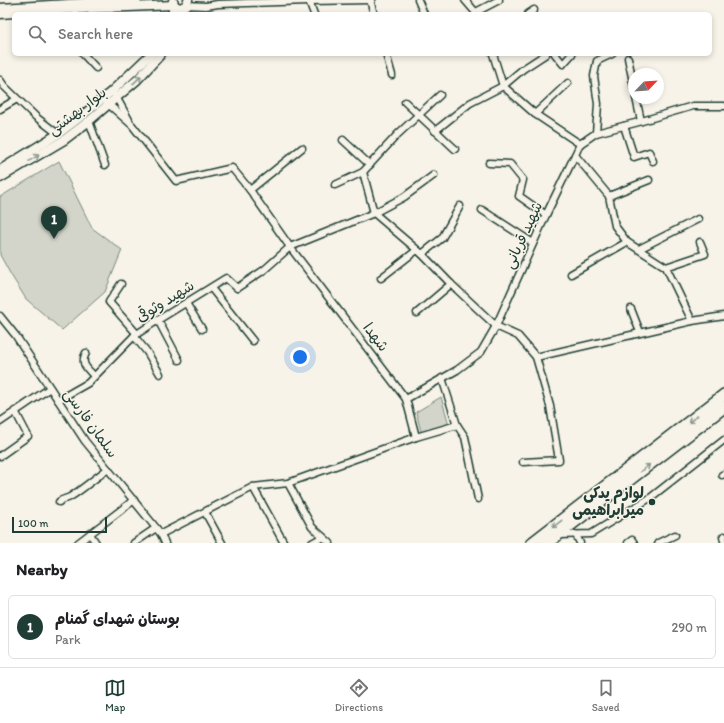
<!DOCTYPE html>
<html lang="en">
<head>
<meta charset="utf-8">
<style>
	body { margin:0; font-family:Itim,"Playpen Sans Arabic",sans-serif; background:#f2f2f2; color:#202124 }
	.compass { position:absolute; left:628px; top:68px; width:36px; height:36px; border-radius:50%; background:#fff; box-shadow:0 2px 6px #0003; rotate:65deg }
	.scale { position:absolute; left:12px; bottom:10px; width:95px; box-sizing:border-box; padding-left:4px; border:2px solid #1f3d34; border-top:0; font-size:11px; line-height:14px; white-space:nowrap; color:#1f3d34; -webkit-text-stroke:3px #f7f3e8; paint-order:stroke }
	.you { position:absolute; left:300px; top:357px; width:14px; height:14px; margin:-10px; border:3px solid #fff; border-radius:50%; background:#1a73e8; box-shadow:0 0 0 6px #1a73e833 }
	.badge { display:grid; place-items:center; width:26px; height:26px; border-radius:50%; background:#1f3d34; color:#fff; font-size:13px; font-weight:700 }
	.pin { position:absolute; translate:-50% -33px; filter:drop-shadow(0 1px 2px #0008) }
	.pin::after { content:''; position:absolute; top:21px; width:14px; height:12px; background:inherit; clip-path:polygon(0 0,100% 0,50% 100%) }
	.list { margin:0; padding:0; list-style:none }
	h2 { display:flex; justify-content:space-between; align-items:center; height:52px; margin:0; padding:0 16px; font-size:17px }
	h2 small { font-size:13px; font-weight:400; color:#757577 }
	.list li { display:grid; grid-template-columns:26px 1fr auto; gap:12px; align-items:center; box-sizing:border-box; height:64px; margin:0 8px 8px; padding:0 8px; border:1px solid #e0e0e0; border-radius:6px }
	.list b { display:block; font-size:15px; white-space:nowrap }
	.list p { margin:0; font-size:13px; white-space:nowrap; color:#757577 }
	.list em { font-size:13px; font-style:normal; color:#757577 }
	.icon { flex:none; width:22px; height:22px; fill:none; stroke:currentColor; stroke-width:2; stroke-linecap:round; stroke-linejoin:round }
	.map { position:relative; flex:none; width:724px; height:543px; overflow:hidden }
	.search { position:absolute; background:#fff; box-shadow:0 2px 6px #0003; left:12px; right:12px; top:12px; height:44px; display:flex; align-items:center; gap:10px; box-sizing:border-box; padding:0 14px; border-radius:6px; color:#757577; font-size:15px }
	.sheet { height:124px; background:#fff }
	nav { display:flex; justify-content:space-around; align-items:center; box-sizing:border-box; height:56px; border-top:1px solid #e0e0e0; background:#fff; font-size:11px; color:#757577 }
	nav a { display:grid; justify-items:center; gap:2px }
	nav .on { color:#1f3d34 }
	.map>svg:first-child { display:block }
	.green { fill:#d3d5ca; stroke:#79897f }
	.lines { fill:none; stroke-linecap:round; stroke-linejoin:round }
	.street-casing { stroke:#1f3d34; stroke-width:9 }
	.secondary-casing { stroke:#1f3d34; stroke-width:11 }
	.highway-casing { stroke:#1f3d34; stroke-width:14 }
	.street { stroke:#f7f3e8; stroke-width:6 }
	.secondary { stroke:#f7f3e8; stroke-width:8 }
	.highway { stroke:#f7f3e8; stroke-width:11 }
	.oneway { stroke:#8b988e }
	.poi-dot { fill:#1f3d34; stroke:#f7f3e8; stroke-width:1.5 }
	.labels { text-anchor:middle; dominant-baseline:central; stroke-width:3; stroke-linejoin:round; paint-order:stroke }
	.street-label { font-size:15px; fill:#1f3d34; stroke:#f7f3e8 }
	.poi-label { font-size:15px; font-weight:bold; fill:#1f3d34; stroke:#f7f3e8; text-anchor:end }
</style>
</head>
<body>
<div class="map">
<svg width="724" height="543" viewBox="0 0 724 543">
	<rect width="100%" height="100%" fill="#f7f3e8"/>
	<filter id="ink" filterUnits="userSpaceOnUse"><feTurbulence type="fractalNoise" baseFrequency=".025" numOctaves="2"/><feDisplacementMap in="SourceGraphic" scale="8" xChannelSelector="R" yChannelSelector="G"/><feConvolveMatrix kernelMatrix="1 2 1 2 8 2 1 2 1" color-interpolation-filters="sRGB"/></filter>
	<g filter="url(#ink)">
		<!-- green -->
		<g class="green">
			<path d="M 59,161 L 92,228 L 122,250 L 105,292 L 62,330 L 26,299 L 11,275 L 0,255 L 0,197 Z"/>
			<path d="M 441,397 L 450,428 L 422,435 L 416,412 Z"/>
		</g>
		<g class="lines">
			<!-- street casing -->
			<g class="street-casing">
				<g id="street">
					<path d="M 370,0 L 374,14"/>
					<path d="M 418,0 L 424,14"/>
					<path d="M 465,0 L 477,14"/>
					<path d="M 309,1 L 314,14"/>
					<path d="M 186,5 L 206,6 L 218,4 L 309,1 L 372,0"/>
					<path d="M 476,12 L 499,0"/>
					<path d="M 528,14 L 534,10"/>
					<path d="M 83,54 L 96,68"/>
					<path d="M 386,54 L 392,75"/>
					<path d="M 493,54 L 503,86 L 535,114 L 580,144 L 575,155 L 609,196 L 615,226 L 627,242 L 666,267 L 692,321"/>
					<path d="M 555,54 L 563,64 L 572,54"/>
					<path d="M 628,58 L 634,87"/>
					<path d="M 0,80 L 4,86 L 36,117 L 58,134"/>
					<path d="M 115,95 L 129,120"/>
					<path d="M 636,98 L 641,121"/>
					<path d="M 106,102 L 132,125 L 176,181 L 232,168 L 250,190 L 290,247 L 406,399 L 416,437 L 288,483 L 253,487 L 161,534"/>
					<path d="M 405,102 L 455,149"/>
					<path d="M 0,109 L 17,99"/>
					<path d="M 535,114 L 568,83"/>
					<path d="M 89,121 L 105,165"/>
					<path d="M 624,126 L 634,157 L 649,152 L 653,161"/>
					<path d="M 435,131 L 470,103 L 503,86 L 523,69 L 546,54"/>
					<path d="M 596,133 L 598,104 L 594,76 L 597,61 L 612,54"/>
					<path d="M 343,140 L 370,165"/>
					<path d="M 580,144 L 596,133 L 635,123 L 693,106 L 724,106"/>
					<path d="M 489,163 L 510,164 L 523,180 L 519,196 L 546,215"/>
					<path d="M 363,172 L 374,213 L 404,197 L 434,175"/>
					<path d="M 335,185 L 363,172 L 398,134 L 440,95"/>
					<path d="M 250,190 L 302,148"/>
					<path d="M 609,196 L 649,180"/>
					<path d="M 482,210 L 533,243"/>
					<path d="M 639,249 L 698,219"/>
					<path d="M 422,254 L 442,238 L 460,206"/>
					<path d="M 666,267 L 705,254 L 700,242"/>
					<path d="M 571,274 L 627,242"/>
					<path d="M 381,278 L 417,250"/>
					<path d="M 121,284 L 109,302 L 137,334"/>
					<path d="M 211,288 L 253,341"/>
					<path d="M 186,303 L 202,329"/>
					<path d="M 631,309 L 640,332"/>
					<path d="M 417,313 L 451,284"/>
					<path d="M 0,316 L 16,336 L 85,441 L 161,534 L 165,543"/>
					<path d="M 158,320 L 179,360"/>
					<path d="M 134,336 L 147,352 L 160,374"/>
					<path d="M 86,353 C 80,364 87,368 94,376"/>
					<path d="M 442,378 L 457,425"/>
					<path d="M 406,399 L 457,370 L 481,352 L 496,326 L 546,215 L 575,155"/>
					<path d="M 58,400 L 88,383 L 134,336 L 158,320 L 226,278 L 237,288 L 264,270 L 290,247 L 374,213 L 422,254 L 451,284 L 496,326 L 518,336 L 536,357 L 692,321 L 724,316"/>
					<path d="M 0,422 L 50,388"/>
					<path d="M 416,437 L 457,425 L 465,437 L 478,499"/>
					<path d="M 0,456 L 28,436 L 15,411"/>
					<path d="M 523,462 L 559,460 L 550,406 L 536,357"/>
					<path d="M 722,475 L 724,474"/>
					<path d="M 288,483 L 312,527 L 330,543"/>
					<path d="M 253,487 L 284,543"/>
					<path d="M 59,502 C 62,499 66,499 70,497 C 83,489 95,478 108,469"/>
					<path d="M 205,512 L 222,543"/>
					<path d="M 90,534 L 96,543"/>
					<path d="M 560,535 L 591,534 L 650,498 L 724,440"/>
					<path d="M 576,535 L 580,543"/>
					<path d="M 724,536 L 723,537 L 724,541"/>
					<path d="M 78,543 L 134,500"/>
					<path d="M 134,543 L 156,528"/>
					<path d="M 312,543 L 323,537"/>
					<path d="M 628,543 L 632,540 L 634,543"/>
					<path d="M 658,543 L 675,535"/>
				</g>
			</g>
			<!-- secondary casing -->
			<g class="secondary-casing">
				<g id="secondary">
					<path d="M 173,1 L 175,6 L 181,8 L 186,5 L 188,0"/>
					<path d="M 0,8 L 137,0"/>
					<path d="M 0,14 L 60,10 L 174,5"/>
					<path d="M 172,14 L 175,6"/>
					<path d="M 0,170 L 58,134 L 83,115 L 112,91 L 151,54"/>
					<path d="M 0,178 L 64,140 L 89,121 L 137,80 L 161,54"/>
				</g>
			</g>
			<!-- highway casing -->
			<g class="highway-casing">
				<g id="highway">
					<path d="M 532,543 L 724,395"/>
					<path d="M 547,543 L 724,407"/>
				</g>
			</g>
			<!-- street -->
			<use href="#street" class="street"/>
			<!-- secondary -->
			<use href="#secondary" class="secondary"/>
			<!-- highway -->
			<use href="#highway" class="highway"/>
		</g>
		<!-- one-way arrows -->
		<defs><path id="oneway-shaft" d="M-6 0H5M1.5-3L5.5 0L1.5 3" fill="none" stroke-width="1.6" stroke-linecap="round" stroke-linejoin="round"/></defs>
		<g class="oneway">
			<use href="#oneway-shaft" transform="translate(137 80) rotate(-43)"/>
			<use href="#oneway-shaft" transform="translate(34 158) rotate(-31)"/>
			<use href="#oneway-shaft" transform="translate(693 419) rotate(142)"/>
			<use href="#oneway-shaft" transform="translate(645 468) rotate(-38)"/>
			<use href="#oneway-shaft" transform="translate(557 524) rotate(142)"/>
		</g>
	</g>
	<!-- markers -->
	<circle class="poi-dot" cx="652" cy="502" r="4"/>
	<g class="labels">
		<!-- street labels -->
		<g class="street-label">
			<text transform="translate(77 111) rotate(-37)">بلوار بهشتی</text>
			<text transform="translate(523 235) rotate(-65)">شهید قربانی</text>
			<text transform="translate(165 301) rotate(-32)">شهید وثوقی</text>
			<text transform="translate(376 337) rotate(53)">شهدا</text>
			<text transform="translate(91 423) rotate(54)">سلمان فارسی</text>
		</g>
		<!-- poi labels -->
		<g class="poi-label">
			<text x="644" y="493">لوازم یدکی<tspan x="644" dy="17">میرابراهیمی</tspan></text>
		</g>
	</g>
</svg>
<svg class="compass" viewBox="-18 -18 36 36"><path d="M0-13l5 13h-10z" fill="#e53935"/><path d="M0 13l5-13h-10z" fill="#757577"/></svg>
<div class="scale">100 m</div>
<div class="you"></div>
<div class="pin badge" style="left:54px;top:239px">1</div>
<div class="search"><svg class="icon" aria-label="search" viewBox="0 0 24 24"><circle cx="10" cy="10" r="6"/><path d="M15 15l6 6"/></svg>Search here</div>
</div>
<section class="sheet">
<h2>Nearby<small></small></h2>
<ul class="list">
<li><span class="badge">1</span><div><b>بوستان شهدای گمنام</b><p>Park</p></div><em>290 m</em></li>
</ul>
</section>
<nav>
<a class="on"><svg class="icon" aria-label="map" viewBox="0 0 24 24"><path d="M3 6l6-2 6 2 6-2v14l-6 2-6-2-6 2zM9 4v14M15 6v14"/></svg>Map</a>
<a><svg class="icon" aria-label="directions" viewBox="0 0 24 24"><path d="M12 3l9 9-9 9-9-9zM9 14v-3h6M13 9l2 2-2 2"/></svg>Directions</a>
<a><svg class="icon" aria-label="saved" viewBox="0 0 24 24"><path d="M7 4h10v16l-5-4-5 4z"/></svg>Saved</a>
</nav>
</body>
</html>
